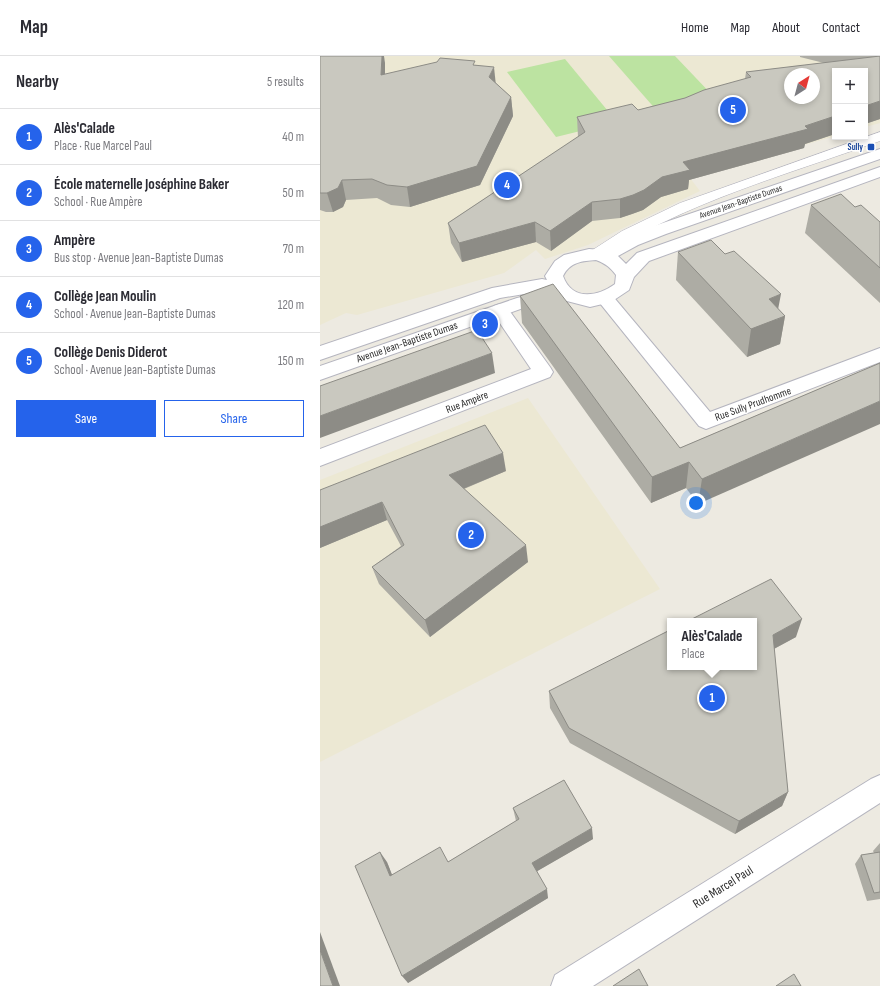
<!DOCTYPE html>
<html lang="en">
<head>
<meta charset="utf-8">
<style>
	body { margin:0; font-family:"Sofia Sans Condensed",sans-serif; background:#f2f2f3; color:#2b2b33 }
	.controls { position:absolute; right:12px; top:12px; display:grid; overflow:hidden; border-radius:0px; box-shadow:0 2px 6px #0003 }
	.controls button { width:36px; height:36px; display:grid; place-items:center; padding:0; border:0; border-bottom:1px solid #e1e1e2; background:#fff; color:#2b2b33; font:20px sans-serif }
	.compass { position:absolute; left:464px; top:12px; width:36px; height:36px; border-radius:50%; background:#fff; box-shadow:0 2px 6px #0003; rotate:36deg }
	.you { position:absolute; left:376px; top:447px; width:14px; height:14px; margin:-10px; border:3px solid #fff; border-radius:50%; background:#1a73e8; box-shadow:0 0 0 6px #1a73e833 }
	.badge { display:grid; place-items:center; width:26px; height:26px; border-radius:50%; background:#2563eb; color:#fff; font-size:13px; font-weight:700 }
	.pin { position:absolute; translate:-50% -50%; border:2px solid #fff; box-shadow:0 1px 4px #0006 }
	.popup { position:absolute; left:347px; top:562px; width:90px; height:52px; box-sizing:border-box; display:grid; place-content:center; border-radius:0px; background:#fff; filter:drop-shadow(0 1px 3px #0005); font-size:13px; white-space:nowrap; color:#7c7c81 }
	.popup b { font-size:15px; color:#2b2b33 }
	.popup::after { content:''; position:absolute; left:50%; top:100%; margin-left:-8px; border:8px solid transparent; border-top-color:#fff }
	.list { margin:0; padding:0; list-style:none }
	h2 { display:flex; justify-content:space-between; align-items:center; height:52px; margin:0; padding:0 16px; font-size:17px }
	h2 small { font-size:13px; font-weight:400; color:#7c7c81 }
	.list li { display:grid; grid-template-columns:26px 1fr auto; gap:12px; align-items:center; box-sizing:border-box; height:56px; padding:0 16px; border-top:1px solid #e1e1e2 }
	.list b { display:block; font-size:15px; white-space:nowrap }
	.list p { margin:0; font-size:13px; white-space:nowrap; color:#7c7c81 }
	.list em { font-size:13px; font-style:normal; color:#7c7c81 }
	.actions { display:flex; gap:8px; padding:12px 16px }
	.actions a { flex:1; padding:9px 0; border:1px solid #2563eb; border-radius:0px; text-align:center; font-size:14px; color:#2563eb }
	.actions .main { background:#2563eb; color:#fff }
	.map { position:relative; flex:none; width:560px; height:930px; overflow:hidden }
	header { display:flex; align-items:center; gap:24px; box-sizing:border-box; height:56px; padding:0 20px; background:#fff; border-bottom:1px solid #e1e1e2 }
	header strong { font-size:19px }
	nav { display:flex; gap:22px; margin-inline-start:auto; font-size:14px }
	main { display:flex }
	aside { flex:1; background:#fff }
	.map>svg:first-child { display:block }
	.education { fill:#ece8d3; fill-rule:evenodd }
	.pitch { fill:#bce3a1 }
	.lines { fill:none; stroke-linecap:round; stroke-linejoin:round }
	.lane-casing { stroke:#b5b5bf; stroke-width:1 }
	.street-casing { stroke:#b5b5bf; stroke-width:2 }
	.secondary-casing { stroke:#b5b5bf; stroke-width:2 }
	.lane { fill:#fff; fill-rule:evenodd }
	.street { fill:#fff; fill-rule:evenodd }
	.secondary { fill:#fff; fill-rule:evenodd }
	.wall { fill:#adaca4 }
	.shaded-wall { fill:#8d8c86 }
	.building { fill:#c9c8bf; stroke:#8d8c86; fill-rule:evenodd }
	.transit-dot { fill:#1a4fb4; stroke:#fff; stroke-width:1.5 }
	.labels { text-anchor:middle; dominant-baseline:central; stroke-width:3; stroke-linejoin:round; paint-order:stroke }
	.far-transit-label { font-size:9px; font-weight:bold; fill:#164399; stroke:#fff; text-anchor:end }
	.far-street-label { font-size:9px; fill:#2d2d2d; stroke:#fff }
	.street-label { font-size:11px; fill:#2d2d2d; stroke:#fff }
	.near-street-label { font-size:13px; fill:#2d2d2d; stroke:#fff }
</style>
</head>
<body>
<header>
<strong>Map</strong>
<nav><a>Home</a><a>Map</a><a>About</a><a>Contact</a></nav>
</header>
<main>
<aside>
<h2>Nearby<small>5 results</small></h2>
<ul class="list">
<li><span class="badge">1</span><div><b>Alès'Calade</b><p>Place · Rue Marcel Paul</p></div><em>40 m</em></li>
<li><span class="badge">2</span><div><b>École maternelle Joséphine Baker</b><p>School · Rue Ampère</p></div><em>50 m</em></li>
<li><span class="badge">3</span><div><b>Ampère</b><p>Bus stop · Avenue Jean-Baptiste Dumas</p></div><em>70 m</em></li>
<li><span class="badge">4</span><div><b>Collège Jean Moulin</b><p>School · Avenue Jean-Baptiste Dumas</p></div><em>120 m</em></li>
<li><span class="badge">5</span><div><b>Collège Denis Diderot</b><p>School · Avenue Jean-Baptiste Dumas</p></div><em>150 m</em></li>
</ul>
<div class="actions"><a class="main">Save</a><a>Share</a></div>
</aside>
<div class="map">
<svg width="560" height="930" viewBox="0 0 560 930">
	<rect width="100%" height="100%" fill="#edeae1"/>
	<!-- education -->
	<g class="education">
		<path d="M 0,0 L 560,0 L 560,67 L 545,71 L 545,15 L 515,15 L 515,80 L 370,122 L 380,135 L 268,189 L 225,203 L 216,194 L 184,217 L 37,259 L 26,257 L 0,269 ZM 470,18 L 494,18 L 494,42 L 470,42 Z"/>
		<path d="M 208,342 L 340,533 L 0,706 L 0,424 Z"/>
	</g>
	<!-- pitch -->
	<g class="pitch">
		<path d="M 289,0 L 355,0 L 395,42 L 338,56 Z"/>
		<path d="M 245,3 L 297,66 L 236,81 L 187,16 Z"/>
	</g>
	<g class="lines">
		<!-- lane casing -->
		<g class="lane-casing">
			<path id="lane" d="M 560,76 L 560,85 C 466,119 366,146 281,201 L 276,203 L 271,201 L 268,198 L 271,195 L 302,175 L 360,147 Z"/>
		</g>
		<!-- street casing -->
		<g class="street-casing">
			<g id="street">
				<path d="M 285,236 L 291,238 L 390,356 L 560,292 L 560,306 L 386,373 L 379,370 L 279,246 L 276,242 L 279,238 Z"/>
				<path d="M 180,248 L 186,250 L 230,311 L 233,316 L 230,321 L 0,410 L 0,393 L 211,313 L 171,254 L 174,250 Z"/>
				<path d="M 560,719 L 560,747 L 273,930 L 231,930 L 235,919 L 551,723 Z"/>
			</g>
		</g>
		<!-- secondary casing -->
		<g class="secondary-casing">
			<path id="secondary" d="M 560,93 L 560,103 L 346,178 L 318,189 L 298,200 L 306,208 L 317,197 L 560,111 L 560,121 L 329,205 L 314,221 L 309,234 L 291,246 L 270,251 L 243,244 L 206,251 L 0,324 L 0,310 L 197,242 L 232,234 L 230,231 L 222,235 L 180,242 L 0,304 L 0,290 L 172,232 L 222,223 L 227,224 L 225,220 L 235,205 L 244,199 L 269,193 L 282,194 L 306,181 L 334,170 ZM 276,204 C 285,207 291,212 296,219 L 295,228 C 277,241 252,245 243,220 C 250,206 262,205 276,204 Z"/>
		</g>
		<!-- lane -->
		<use href="#lane" class="lane"/>
		<!-- street -->
		<use href="#street" class="street"/>
		<!-- secondary -->
		<use href="#secondary" class="secondary"/>
	</g>
	<!-- wall -->
	<g class="wall">
		<path d="M 0,0 L 65,7 L 65,18 L 156,9 L 191,41 L 193,60 L 160,129 L 90,151 L 71,149 L 57,142 L 26,144 L 23,151 L 13,156 L 6,156 L 0,154 Z"/>
		<path d="M 480,0 L 560,0 L 560,63 L 485,88 L 484,92 L 369,124 L 368,133 L 341,141 L 323,154 L 312,158 L 300,162 L 272,165 L 231,195 L 216,186 L 142,206 L 131,187 L 128,167 L 258,81 L 257,61 L 318,54 L 365,42 L 425,23 L 426,16 L 504,7 L 480,1 Z"/>
		<path d="M 491,149 L 535,151 L 560,166 L 560,247 L 485,177 Z"/>
		<path d="M 358,196 L 458,253 L 465,260 L 460,288 L 427,301 L 356,224 Z"/>
		<path d="M 200,240 L 360,392 L 560,307 L 378,448 L 366,432 L 331,447 L 202,267 Z"/>
		<path d="M 186,415 L 144,433 L 208,506 L 110,581 L 59,528 L 52,511 L 81,490 L 67,464 L 0,492 L 0,434 Z"/>
		<path d="M 434,565 L 476,581 L 454,593 L 468,736 L 462,750 L 415,778 L 250,687 L 230,652 L 229,635 Z"/>
		<path d="M 193,752 L 273,783 L 217,815 L 228,842 L 88,927 L 67,806 L 72,819 L 128,806 L 196,765 Z"/>
		<path d="M 560,787 L 560,843 L 547,845 L 535,808 L 541,799 L 554,797 L 553,795 Z"/>
	</g>
	<!-- shaded-wall -->
	<g class="shaded-wall">
		<path d="M 62,0 L 64,0 L 65,7 L 65,38 L 61,19 Z"/>
		<path d="M 174,11 L 176,30 L 169,21 Z"/>
		<path d="M 191,41 L 193,60 L 160,129 L 90,151 L 87,131 Z"/>
		<path d="M 560,45 L 560,63 L 545,68 L 545,50 Z"/>
		<path d="M 515,60 L 515,78 L 485,88 L 484,92 L 369,124 L 368,133 L 341,141 L 323,154 L 312,158 L 300,162 L 300,143 L 363,106 L 485,70 Z"/>
		<path d="M 22,124 L 26,144 L 23,151 L 13,156 L 7,137 Z"/>
		<path d="M 272,146 L 272,165 L 231,195 L 230,175 Z"/>
		<path d="M 215,166 L 216,186 L 142,206 L 139,187 Z"/>
		<path d="M 461,238 L 456,264 L 465,260 L 460,288 L 427,301 L 431,273 L 449,243 Z"/>
		<path d="M 172,297 L 175,317 L 0,382 L 0,360 Z"/>
		<path d="M 560,345 L 560,368 L 378,448 L 382,423 Z"/>
		<path d="M 183,397 L 186,415 L 133,437 L 129,419 Z"/>
		<path d="M 369,406 L 366,432 L 331,447 L 332,421 Z"/>
		<path d="M 62,446 L 67,464 L 0,492 L 0,471 Z"/>
		<path d="M 206,489 L 208,506 L 110,581 L 105,564 Z"/>
		<path d="M 482,563 L 476,581 L 448,596 L 453,579 Z"/>
		<path d="M 468,736 L 462,750 L 415,778 L 419,765 Z"/>
		<path d="M 272,772 L 273,783 L 214,817 L 212,807 Z"/>
		<path d="M 60,796 L 67,806 L 76,829 L 70,820 Z"/>
		<path d="M 227,833 L 228,842 L 88,927 L 82,920 Z"/>
		<path d="M 0,876 L 20,930 L 13,930 L 0,894 Z"/>
	</g>
	<!-- building -->
	<g class="building">
		<path d="M 0,0 L 62,0 L 61,19 L 117,6 L 120,2 L 155,5 L 153,9 L 174,11 L 169,21 L 191,41 L 157,110 L 87,131 L 67,129 L 52,123 L 22,124 L 18,132 L 7,137 L 0,137 Z"/>
		<path d="M 560,0 L 560,45 L 545,50 L 545,15 L 515,15 L 515,60 L 485,70 L 488,73 L 363,106 L 370,114 L 342,121 L 324,134 L 313,139 L 300,143 L 272,146 L 230,175 L 215,166 L 139,187 L 128,167 L 265,76 L 257,61 L 312,48 L 318,54 L 365,42 L 384,34 L 431,21 L 426,16 ZM 470,18 L 494,18 L 494,42 L 470,42 Z"/>
		<path d="M 521,138 L 535,151 L 541,149 L 560,166 L 560,212 L 491,149 Z"/>
		<path d="M 391,184 L 405,198 L 414,195 L 461,238 L 449,243 L 465,260 L 431,273 L 358,196 Z"/>
		<path d="M 233,228 L 360,392 L 560,307 L 560,345 L 382,423 L 369,406 L 332,421 L 200,240 Z"/>
		<path d="M 157,274 L 172,297 L 0,360 L 0,330 Z"/>
		<path d="M 165,369 L 183,397 L 129,419 L 206,489 L 105,564 L 52,511 L 84,489 L 62,446 L 0,471 L 0,434 Z"/>
		<path d="M 451,523 L 482,563 L 453,579 L 468,736 L 419,765 L 249,672 L 229,635 L 350,574 L 350,611 L 434,611 L 434,565 L 368,565 Z"/>
		<path d="M 244,724 L 272,772 L 212,807 L 227,833 L 82,920 L 35,810 L 60,796 L 70,820 L 120,791 L 128,806 L 199,763 L 193,752 Z"/>
		<path d="M 560,796 L 560,836 L 554,837 L 541,799 Z"/>
		<path d="M 0,894 L 13,930 L 0,930 Z"/>
		<path d="M 319,913 L 328,930 L 293,930 Z"/>
		<path d="M 474,918 L 481,930 L 456,930 Z"/>
	</g>
	<!-- markers -->
	<rect class="transit-dot" x="547" y="87" width="8" height="8" rx="2"/>
	<g class="labels">
		<!-- far-transit labels -->
		<g class="far-transit-label">
			<text x="543" y="91">Sully</text>
		</g>
		<!-- far-street labels -->
		<g class="far-street-label">
			<text transform="translate(421 146) rotate(-19)">Avenue Jean-Baptiste Dumas</text>
		</g>
		<!-- street labels -->
		<g class="street-label">
			<text transform="translate(87 286) rotate(-19)">Avenue Jean-Baptiste Dumas</text>
			<text transform="translate(147 346) rotate(-21)">Rue Ampère</text>
			<text transform="translate(433 348) rotate(-20)">Rue Sully Prudhomme</text>
		</g>
		<!-- near-street labels -->
		<g class="near-street-label">
			<text transform="translate(403 831) rotate(-32)">Rue Marcel Paul</text>
		</g>
	</g>
</svg>
<div class="controls">
<button>+</button>
<button>−</button>
</div>
<svg class="compass" viewBox="-18 -18 36 36"><path d="M0-13l5 13h-10z" fill="#e53935"/><path d="M0 13l5-13h-10z" fill="#7c7c81"/></svg>
<div class="you"></div>
<div class="pin badge" style="left:392px;top:642px">1</div>
<div class="popup"><b>Alès'Calade</b>Place</div>
<div class="pin badge" style="left:151px;top:479px">2</div>
<div class="pin badge" style="left:165px;top:268px">3</div>
<div class="pin badge" style="left:187px;top:129px">4</div>
<div class="pin badge" style="left:413px;top:54px">5</div>
</div>
</main>
</body>
</html>
